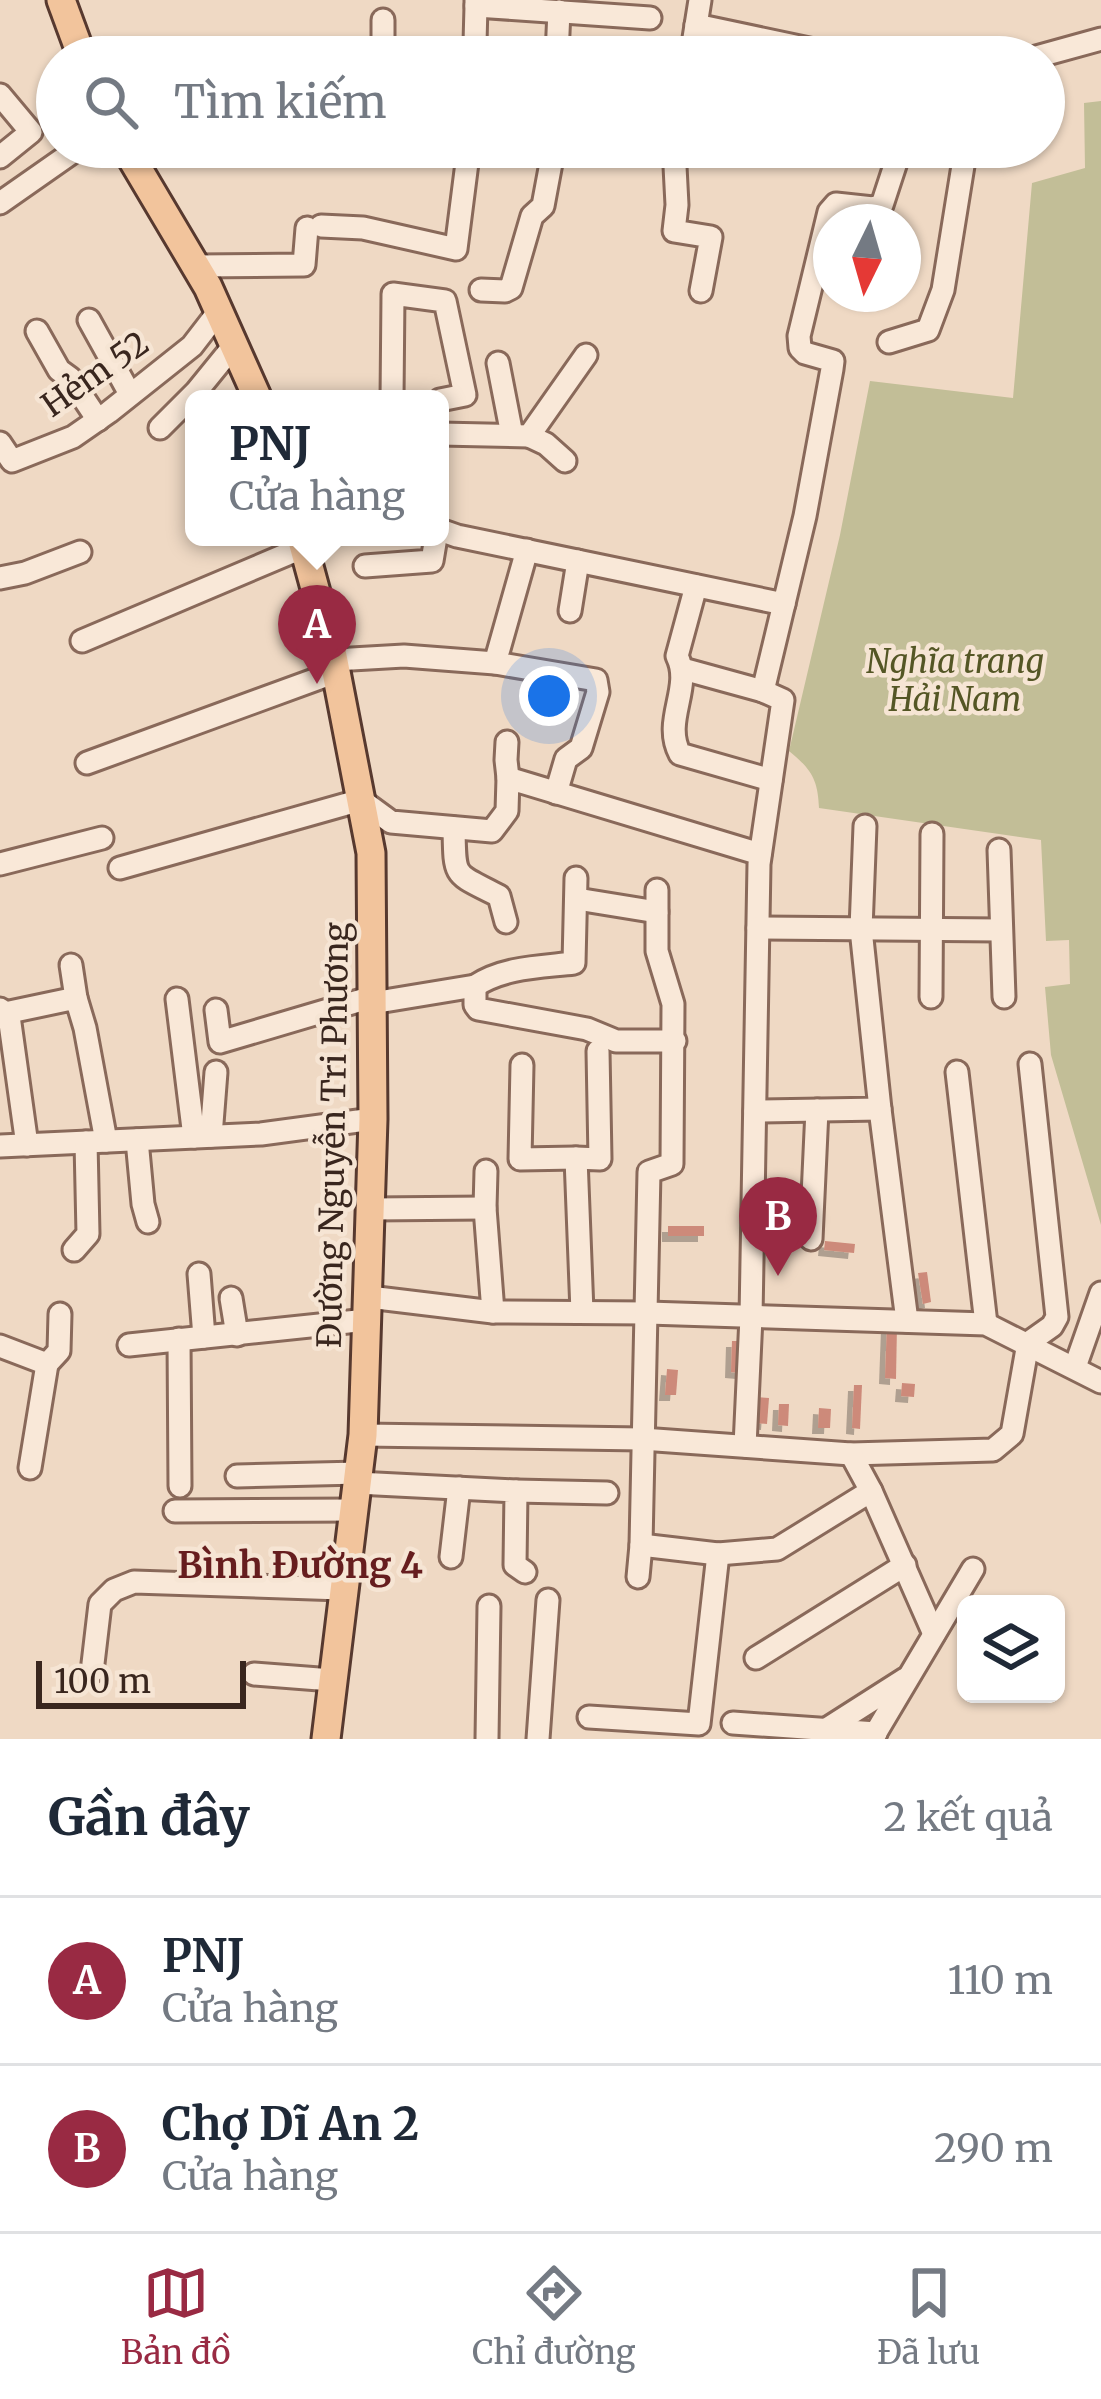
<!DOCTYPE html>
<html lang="vi">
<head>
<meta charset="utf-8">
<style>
	body { margin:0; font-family:Merriweather,serif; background:#f6f6f7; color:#1f2937 }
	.controls { position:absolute; right:36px; bottom:36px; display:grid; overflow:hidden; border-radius:18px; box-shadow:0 3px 9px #0004 }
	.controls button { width:108px; height:108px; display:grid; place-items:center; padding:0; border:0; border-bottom:3px solid #e0e1e3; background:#fff; color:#1f2937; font:60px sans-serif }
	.compass { position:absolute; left:813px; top:204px; width:108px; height:108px; border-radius:50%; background:#fff; box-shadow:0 3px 9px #0004; rotate:185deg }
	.scale { position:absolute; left:36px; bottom:30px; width:210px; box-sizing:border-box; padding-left:12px; border:6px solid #39261e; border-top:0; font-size:33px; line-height:42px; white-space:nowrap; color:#39261e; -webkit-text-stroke:9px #f6e5d4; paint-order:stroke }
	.you { position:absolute; left:549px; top:696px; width:42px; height:42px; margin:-30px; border:9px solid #fff; border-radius:50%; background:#1a73e8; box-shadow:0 0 0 18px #1a73e833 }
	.badge { display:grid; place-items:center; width:78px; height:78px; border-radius:50%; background:#992a43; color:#fff; font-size:39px; font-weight:700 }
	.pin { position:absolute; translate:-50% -99px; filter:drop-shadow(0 3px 6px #0008) }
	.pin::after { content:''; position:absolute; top:63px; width:42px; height:36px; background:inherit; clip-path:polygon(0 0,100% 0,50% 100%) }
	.popup { position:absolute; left:185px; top:390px; width:264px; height:156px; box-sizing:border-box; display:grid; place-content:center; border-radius:18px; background:#fff; filter:drop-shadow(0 3px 9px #0005); font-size:39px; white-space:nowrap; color:#747a83 }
	.popup b { font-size:45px; color:#1f2937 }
	.popup::after { content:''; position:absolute; left:50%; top:100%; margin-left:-24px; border:24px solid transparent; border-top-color:#fff }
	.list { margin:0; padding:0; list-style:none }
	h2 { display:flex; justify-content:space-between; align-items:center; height:156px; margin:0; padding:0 48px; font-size:51px }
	h2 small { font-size:39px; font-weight:400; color:#747a83 }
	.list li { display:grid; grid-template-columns:78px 1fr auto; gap:36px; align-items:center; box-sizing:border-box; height:168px; padding:0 48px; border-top:3px solid #e0e1e3 }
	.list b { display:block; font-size:45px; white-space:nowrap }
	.list p { margin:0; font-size:39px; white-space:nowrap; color:#747a83 }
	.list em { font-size:39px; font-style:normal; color:#747a83 }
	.icon { flex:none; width:66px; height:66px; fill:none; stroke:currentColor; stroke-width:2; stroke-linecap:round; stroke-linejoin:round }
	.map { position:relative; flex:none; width:1101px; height:1739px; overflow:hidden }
	.search { position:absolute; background:#fff; box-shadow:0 3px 9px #0004; left:36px; right:36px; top:36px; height:132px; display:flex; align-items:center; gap:30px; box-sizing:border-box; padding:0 42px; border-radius:66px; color:#747a83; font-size:45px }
	.sheet { height:492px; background:#fff }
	nav { display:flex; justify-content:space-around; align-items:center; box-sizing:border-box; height:168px; border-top:3px solid #e0e1e3; background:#fff; font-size:33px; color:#747a83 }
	nav a { display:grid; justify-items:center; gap:6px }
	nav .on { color:#992a43 }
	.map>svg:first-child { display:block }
	.cemetery { fill:#c2be97 }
	.building { fill:#cd8a7a; filter:url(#shadow) }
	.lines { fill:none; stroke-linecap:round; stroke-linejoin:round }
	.minor-casing { stroke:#89695a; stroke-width:27 }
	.major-casing { stroke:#57392f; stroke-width:33 }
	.minor { stroke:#f9e8d8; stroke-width:21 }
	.major { stroke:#f2c49c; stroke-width:27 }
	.labels { text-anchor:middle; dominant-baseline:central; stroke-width:9; stroke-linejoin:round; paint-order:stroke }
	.street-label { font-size:33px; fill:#39261e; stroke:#f6e5d4 }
	.park-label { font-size:33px; font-style:italic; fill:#545625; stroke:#f6e5d4 }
	.neighbourhood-label { font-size:36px; font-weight:bold; fill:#661d1e; stroke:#f6e5d4 }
</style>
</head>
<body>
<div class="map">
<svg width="1101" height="1739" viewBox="0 0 1101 1739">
	<defs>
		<filter id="shadow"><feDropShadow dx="-6" dy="6" stdDeviation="0" flood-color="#0004"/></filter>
	</defs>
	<rect width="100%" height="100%" fill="#efd9c4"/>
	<!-- cemetery -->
	<path class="cemetery" d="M 1101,101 L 1101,1225 L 1051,1055 L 1045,987 L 1070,984 L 1069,940 L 1046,941 L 1041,840 L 819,808 C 818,779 811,769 789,751 L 840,535 L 870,381 L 1013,398 L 1032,183 L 1085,168 L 1084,103 Z"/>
	<!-- building -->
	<g class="building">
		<rect x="668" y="1226" width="36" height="10"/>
		<path d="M 825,1241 L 855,1244 L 854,1253 L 824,1250 Z"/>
		<path d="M 927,1272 L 931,1302 L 923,1304 L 918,1273 Z"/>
		<path d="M 887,1324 L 897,1325 L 896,1379 L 885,1378 Z"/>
		<path d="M 732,1341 L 743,1341 L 742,1373 L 731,1372 Z"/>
		<path d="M 667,1369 L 678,1370 L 676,1395 L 665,1395 Z"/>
		<path d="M 902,1383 L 915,1384 L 914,1397 L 901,1396 Z"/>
		<path d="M 854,1385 L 862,1385 L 860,1429 L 852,1428 Z"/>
		<path d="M 756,1397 L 769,1398 L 767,1424 L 754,1423 Z"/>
		<path d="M 779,1404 L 789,1404 L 788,1426 L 778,1425 Z"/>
		<path d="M 819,1408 L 831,1409 L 830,1428 L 818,1428 Z"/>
	</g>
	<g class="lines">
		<!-- minor casing -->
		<g class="minor-casing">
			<g id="minor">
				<path d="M 476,0 L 476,6 L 650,18"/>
				<path d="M 559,11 L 557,55 L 583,57"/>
				<path d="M 383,20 L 383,57"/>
				<path d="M 696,25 L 847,57"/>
				<path d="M 475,43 L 476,6"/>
				<path d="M 179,57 L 238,50 L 238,57"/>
				<path d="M 691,57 L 700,0"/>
				<path d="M 1036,57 L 1101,39"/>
				<path d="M 0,95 L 31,132 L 0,157"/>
				<path d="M 589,147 L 661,150 L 673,147"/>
				<path d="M 674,147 L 677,205 L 674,231 L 711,237 L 701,291"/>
				<path d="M 841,147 L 864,152"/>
				<path d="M 0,203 L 80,147"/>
				<path d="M 321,226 L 363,228 L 456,249 L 469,147"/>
				<path d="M 196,266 L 304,265 L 307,228"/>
				<path d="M 481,290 L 505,291 L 511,288 L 532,216 L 543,206 L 554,147"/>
				<path d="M 89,320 L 130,394"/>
				<path d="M 37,331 L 59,370 L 70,378 L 98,420"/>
				<path d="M 889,342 L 928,330 L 943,290 L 966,147"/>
				<path d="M 498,363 L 512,435"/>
				<path d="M 392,399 L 393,294 L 445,301 L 465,395 L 440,400"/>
				<path d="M 160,428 L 196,392 L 235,344"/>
				<path d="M 440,434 L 529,436 L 586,355"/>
				<path d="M 529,436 L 546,444 L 565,461"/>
				<path d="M 0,443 L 12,461 L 73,437 L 109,412 L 192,346 L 219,311"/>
				<path d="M 440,530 L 457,536 L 784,604"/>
				<path d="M 365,566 L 432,561 L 436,537"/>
				<path d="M 0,578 L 25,573 L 80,552"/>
				<path d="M 696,586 L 677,656 C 693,688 662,720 680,754 L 771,780"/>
				<path d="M 570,611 L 578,561"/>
				<path d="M 82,641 L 304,547"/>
				<path d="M 334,660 L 404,656 L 495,663 L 596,680 L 598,692 L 581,748 L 566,759 L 556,793"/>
				<path d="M 495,663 L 527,550"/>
				<path d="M 683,669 L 763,691 L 783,700 L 759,864 L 751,1317 L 745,1446"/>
				<path d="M 763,691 L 805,516 L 832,369 L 833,361 L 805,353 L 800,348 L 799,336 L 829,212 L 836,204 L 873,208 L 882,205 L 901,147"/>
				<path d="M 507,742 L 506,760 L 508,778"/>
				<path d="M 87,763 L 336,672"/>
				<path d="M 454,828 C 455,880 453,872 499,896 L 506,922"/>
				<path d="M 999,850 L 1004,997"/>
				<path d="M 0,864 L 102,838"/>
				<path d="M 120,868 L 361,800 L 391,822 L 492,831 L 507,811 L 508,778 L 760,854"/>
				<path d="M 577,899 L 657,912"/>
				<path d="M 758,928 L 1000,930"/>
				<path d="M 71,965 L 76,998"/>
				<path d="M 475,986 L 475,1005 L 478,1009 L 587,1029 L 616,1041 L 675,1041"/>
				<path d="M 931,997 L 932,834"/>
				<path d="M 177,999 L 194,1137"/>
				<path d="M 372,1003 L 475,986 C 504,967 540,967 574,963 L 576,878"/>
				<path d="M 0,1009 L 9,1016 L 27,1145"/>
				<path d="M 216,1010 L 220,1042 L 372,997"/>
				<path d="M 5,1013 L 76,998 L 85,1028 L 106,1141"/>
				<path d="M 522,1065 L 520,1159 L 576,1158"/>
				<path d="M 957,1072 L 986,1324"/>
				<path d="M 880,1109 L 907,1321"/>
				<path d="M 755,1111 L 880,1109 L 861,929 L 865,826"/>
				<path d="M 211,1136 L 216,1072"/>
				<path d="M 137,1140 L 143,1204 L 148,1222"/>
				<path d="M 0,1146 L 261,1134 L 373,1119"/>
				<path d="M 486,1171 L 485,1208 L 493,1312"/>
				<path d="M 372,1209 L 485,1208"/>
				<path d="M 811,1239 L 817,1110"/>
				<path d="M 74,1250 L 88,1234 L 86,1142"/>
				<path d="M 199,1274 L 204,1337"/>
				<path d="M 369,1297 L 493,1312 L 648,1313 L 986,1324 L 1101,1382"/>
				<path d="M 231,1298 L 237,1335"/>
				<path d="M 582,1312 L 576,1158 L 600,1159 L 598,1051"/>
				<path d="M 179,1339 L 180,1486"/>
				<path d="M 129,1345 L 367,1320"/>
				<path d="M 0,1346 L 47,1364 L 30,1468"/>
				<path d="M 47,1364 L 59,1351 L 60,1314"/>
				<path d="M 1075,1367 L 1101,1293"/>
				<path d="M 363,1435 L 642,1439 L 851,1454 L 993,1450 L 1012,1434 L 1028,1343 L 1052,1326 L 1057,1317 L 1030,1064"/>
				<path d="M 851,1454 L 871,1491 L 934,1634"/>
				<path d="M 237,1476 L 359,1473"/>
				<path d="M 357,1483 L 516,1491 L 515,1565 L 525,1572"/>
				<path d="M 516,1491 L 607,1493"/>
				<path d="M 175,1511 L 356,1510"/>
				<path d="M 641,1545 L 649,1172 L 672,1164 L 673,1004 L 657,951 L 657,890"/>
				<path d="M 451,1557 L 459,1488"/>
				<path d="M 638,1577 L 641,1545 L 718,1554 L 777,1549 L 871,1491"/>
				<path d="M 756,1658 L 905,1565"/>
				<path d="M 92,1672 L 100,1604 L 114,1590 L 134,1582 L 342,1589"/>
				<path d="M 254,1674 L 332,1680"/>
				<path d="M 589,1717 L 699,1724 L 718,1554"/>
				<path d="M 733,1723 L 876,1733"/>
				<path d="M 825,1730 L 905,1679"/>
				<path d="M 487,1739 L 489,1606"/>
				<path d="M 538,1739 L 548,1600"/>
				<path d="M 872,1739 L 973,1569"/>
			</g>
		</g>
		<!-- major casing -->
		<g class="major-casing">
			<g id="major">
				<path d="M 61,0 L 82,57"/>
				<path d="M 125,147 L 208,287 L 258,399"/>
				<path d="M 301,537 L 332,651 L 371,853 L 373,1119 L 363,1435 L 326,1739"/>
			</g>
		</g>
		<!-- minor -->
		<use href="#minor" class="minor"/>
		<!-- major -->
		<use href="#major" class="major"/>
	</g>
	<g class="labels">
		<!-- street labels -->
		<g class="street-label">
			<text transform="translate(95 374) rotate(-35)">Hẻm 52</text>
			<text transform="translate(333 1135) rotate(-89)">Đường Nguyễn Tri Phương</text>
		</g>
		<!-- park labels -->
		<g class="park-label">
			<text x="955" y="661">Nghĩa trang<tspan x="955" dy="38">Hải Nam</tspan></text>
		</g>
		<!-- neighbourhood labels -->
		<g class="neighbourhood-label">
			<text x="300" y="1565">Bình Đường 4</text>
		</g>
	</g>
</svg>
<div class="controls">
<button><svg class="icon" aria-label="layers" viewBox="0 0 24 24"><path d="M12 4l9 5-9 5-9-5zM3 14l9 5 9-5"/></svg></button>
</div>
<svg class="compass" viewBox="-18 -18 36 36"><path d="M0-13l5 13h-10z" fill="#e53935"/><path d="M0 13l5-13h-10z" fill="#747a83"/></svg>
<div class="scale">100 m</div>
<div class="you"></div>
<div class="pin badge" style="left:317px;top:684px">A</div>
<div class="popup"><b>PNJ</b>Cửa hàng</div>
<div class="pin badge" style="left:778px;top:1276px">B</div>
<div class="search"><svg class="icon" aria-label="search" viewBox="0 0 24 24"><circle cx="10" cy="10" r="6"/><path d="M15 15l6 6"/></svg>Tìm kiếm</div>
</div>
<section class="sheet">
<h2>Gần đây<small>2 kết quả</small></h2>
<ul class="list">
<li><span class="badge">A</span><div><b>PNJ</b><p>Cửa hàng</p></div><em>110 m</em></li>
<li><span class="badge">B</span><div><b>Chợ Dĩ An 2</b><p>Cửa hàng</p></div><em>290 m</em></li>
</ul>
</section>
<nav>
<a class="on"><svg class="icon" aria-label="map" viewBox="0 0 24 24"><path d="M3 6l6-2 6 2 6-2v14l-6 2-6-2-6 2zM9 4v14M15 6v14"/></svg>Bản đồ</a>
<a><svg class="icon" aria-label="directions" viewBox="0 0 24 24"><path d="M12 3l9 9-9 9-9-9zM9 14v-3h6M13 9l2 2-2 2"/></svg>Chỉ đường</a>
<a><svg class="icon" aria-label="saved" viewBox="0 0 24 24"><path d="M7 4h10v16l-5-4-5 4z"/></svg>Đã lưu</a>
</nav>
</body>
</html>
